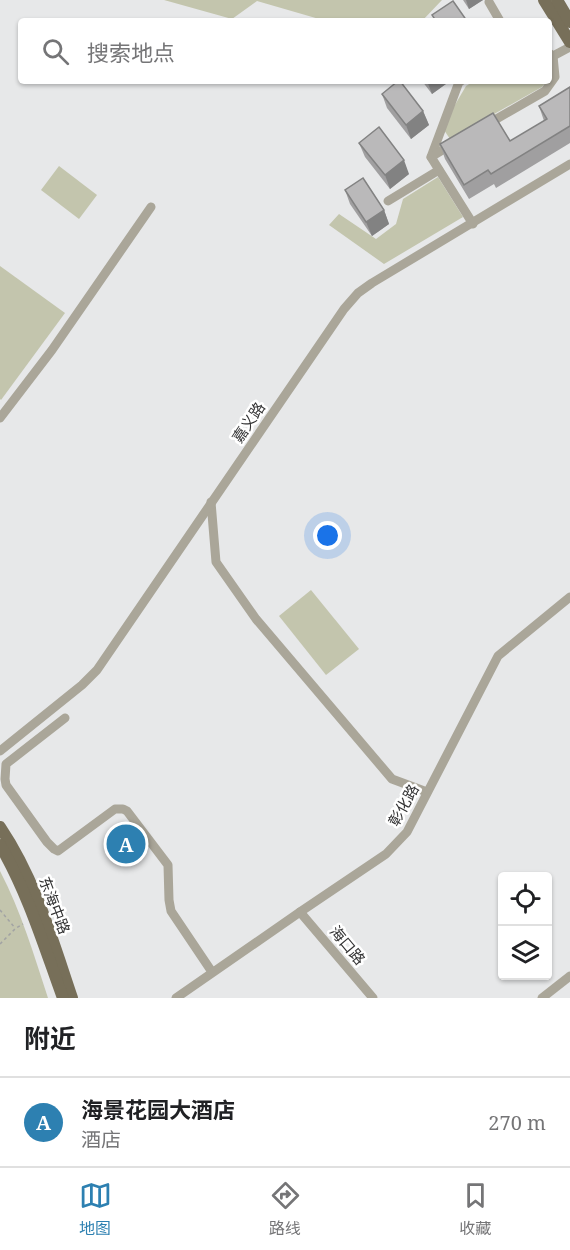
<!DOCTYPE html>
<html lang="zh">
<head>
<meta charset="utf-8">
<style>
	body { margin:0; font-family:"Noto Serif","Noto Sans SC",serif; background:#f2f2f2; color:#202124 }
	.controls { position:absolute; right:18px; bottom:18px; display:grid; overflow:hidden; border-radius:6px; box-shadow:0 2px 4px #0004 }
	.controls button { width:54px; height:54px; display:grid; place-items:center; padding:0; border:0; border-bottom:2px solid #e0e0e0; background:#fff; color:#202124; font:30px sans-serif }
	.you { position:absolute; left:328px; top:536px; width:21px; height:21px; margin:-15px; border:4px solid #fff; border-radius:50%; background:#1a73e8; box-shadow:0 0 0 9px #1a73e833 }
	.badge { display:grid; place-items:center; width:39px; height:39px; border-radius:50%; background:#2d80b1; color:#fff; font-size:20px; font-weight:700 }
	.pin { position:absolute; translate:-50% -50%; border:3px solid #fff; box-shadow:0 2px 6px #0006 }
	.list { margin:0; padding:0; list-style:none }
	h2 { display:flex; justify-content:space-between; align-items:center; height:78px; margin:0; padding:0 24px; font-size:26px }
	h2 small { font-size:20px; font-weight:400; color:#757577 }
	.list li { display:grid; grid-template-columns:39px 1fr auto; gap:18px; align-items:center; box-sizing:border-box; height:90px; padding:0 24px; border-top:2px solid #e0e0e0 }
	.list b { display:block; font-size:22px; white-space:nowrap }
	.list p { margin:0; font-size:20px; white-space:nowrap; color:#757577 }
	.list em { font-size:20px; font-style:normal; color:#757577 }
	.icon { flex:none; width:33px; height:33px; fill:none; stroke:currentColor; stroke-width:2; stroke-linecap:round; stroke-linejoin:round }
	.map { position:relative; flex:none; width:570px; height:998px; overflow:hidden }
	.search { position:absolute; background:#fff; box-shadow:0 2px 4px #0004; left:18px; right:18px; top:18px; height:66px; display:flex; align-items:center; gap:15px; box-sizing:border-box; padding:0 21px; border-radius:6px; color:#757577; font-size:22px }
	.sheet { height:168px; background:#fff }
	nav { display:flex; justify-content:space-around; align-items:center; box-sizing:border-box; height:84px; border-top:2px solid #e0e0e0; background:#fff; font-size:16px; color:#757577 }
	nav a { display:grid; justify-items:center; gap:3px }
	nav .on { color:#2d80b1 }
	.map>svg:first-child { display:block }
	.green { fill:#c3c5ad }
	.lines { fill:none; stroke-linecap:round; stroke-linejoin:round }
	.path { stroke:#a1a2a3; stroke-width:1.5; stroke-dasharray:3 3; stroke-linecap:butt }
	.minor { stroke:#aaa699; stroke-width:9 }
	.major { stroke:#776f59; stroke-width:12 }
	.wall { fill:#a09fa0 }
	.shaded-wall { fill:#828282 }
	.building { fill:#bab9ba; stroke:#828282; stroke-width:1.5 }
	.labels { text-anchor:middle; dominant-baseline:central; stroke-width:5; stroke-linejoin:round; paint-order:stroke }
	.street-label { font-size:15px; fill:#333334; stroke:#fff }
</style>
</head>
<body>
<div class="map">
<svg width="570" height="998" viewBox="0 0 570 998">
	<rect width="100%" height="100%" fill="#e7e8e9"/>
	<!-- green -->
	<g class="green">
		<path d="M 164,0 L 442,0 L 422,21 L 326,21 L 257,1 L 232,19 Z"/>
		<path d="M 474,81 L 547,81 L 542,87 L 450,139 L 442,127 L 466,86 Z"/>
		<path d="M 59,166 L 97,195 L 79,219 L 41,190 Z"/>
		<path d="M 438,177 L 463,217 L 384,264 L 329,225 L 339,214 L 376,239 L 396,224 L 403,199 Z"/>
		<path d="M 0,266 L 65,313 L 1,400 L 0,399 Z"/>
		<path d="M 311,590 L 359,649 L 326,675 L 279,616 Z"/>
		<path d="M 0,871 C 21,911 34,955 48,998 L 0,998 Z"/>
	</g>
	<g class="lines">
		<!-- path -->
		<g class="path">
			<path d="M 0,910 L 15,928"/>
			<path d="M 0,944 L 16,928 L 23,924"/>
		</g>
		<!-- minor -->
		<g class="minor">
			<path d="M 489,2 L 500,21"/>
			<path d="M 549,53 L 553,56 L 570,47"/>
			<path d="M 461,81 L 459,82 L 431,157 L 473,224"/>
			<path d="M 486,125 L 545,91 L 555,77 L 553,56"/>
			<path d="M 431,157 L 451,145"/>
			<path d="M 388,201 L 439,170"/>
			<path d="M 0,418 L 52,350 L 151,207"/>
			<path d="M 211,502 L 216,562 L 256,619 L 392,779 L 427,792"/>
			<path d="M 65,718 L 6,764 L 5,779 L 6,785 L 47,842 L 54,849 L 58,851 L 115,809 L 123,809 L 127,811 L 168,865 L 169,900 L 171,911 L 212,972"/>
			<path d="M 0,751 L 82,685 L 97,670 L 344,309 L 358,293 L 372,283 L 570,164"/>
			<path d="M 300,912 L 373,998"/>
			<path d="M 176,998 L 300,912 L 386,854 L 407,832 L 498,656 L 570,597"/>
			<path d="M 542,998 L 570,976"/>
		</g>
		<!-- major -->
		<g class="major">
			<path d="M 544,0 L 570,42"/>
			<path d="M 557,0 L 570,22"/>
			<path d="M 0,827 C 35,879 52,939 72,998"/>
			<path d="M 0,845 C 28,893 44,946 63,998"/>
		</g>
	</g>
	<!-- wall -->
	<g class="wall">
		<path d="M 463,0 L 483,0 L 469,9 Z"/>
		<path d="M 422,81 L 450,81 L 432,94 Z"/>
		<path d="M 570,87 L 570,143 L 496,188 L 494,184 L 469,199 L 445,159 L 440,144 L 510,141 L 544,121 L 539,106 Z"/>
		<path d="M 382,94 L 423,111 L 429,125 L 411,139 L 387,108 Z"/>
		<path d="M 359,143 L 409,174 L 390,189 L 365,157 Z"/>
		<path d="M 345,190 L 384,210 L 389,224 L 372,236 L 350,204 Z"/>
	</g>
	<!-- shaded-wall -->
	<g class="shaded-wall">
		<path d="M 466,0 L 483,0 L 469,9 Z"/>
		<path d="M 427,81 L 450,81 L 432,94 Z"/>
		<path d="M 423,111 L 429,125 L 411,139 L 406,125 Z"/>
		<path d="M 404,160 L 409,174 L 390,189 L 385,175 Z"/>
		<path d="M 384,210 L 389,224 L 372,236 L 366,222 Z"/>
	</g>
	<!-- building -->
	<g class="building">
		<path d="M 453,1 L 467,21 L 436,21 L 432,15 Z"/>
		<path d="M 398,81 L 400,81 L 423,111 L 406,125 L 382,94 Z"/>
		<path d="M 570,87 L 570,126 L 491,174 L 488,170 L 464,185 L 440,144 L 493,113 L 510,141 L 547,119 L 539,106 Z"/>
		<path d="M 379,127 L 404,160 L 385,175 L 359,143 Z"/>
		<path d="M 363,178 L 384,210 L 366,222 L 345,190 Z"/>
	</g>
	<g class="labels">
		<!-- street labels -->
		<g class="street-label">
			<text transform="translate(248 422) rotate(-56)">嘉义路</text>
			<text transform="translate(403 805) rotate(-61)">彰化路</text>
			<text transform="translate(55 905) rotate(69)">东海中路</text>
			<text transform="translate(348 945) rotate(50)">海口路</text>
		</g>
	</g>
</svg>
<div class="controls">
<button><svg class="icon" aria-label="locate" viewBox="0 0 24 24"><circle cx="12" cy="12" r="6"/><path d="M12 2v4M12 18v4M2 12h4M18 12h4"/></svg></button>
<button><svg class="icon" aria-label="layers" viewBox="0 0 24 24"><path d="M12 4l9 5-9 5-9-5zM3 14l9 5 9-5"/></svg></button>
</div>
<div class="you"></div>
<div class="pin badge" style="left:126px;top:844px">A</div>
<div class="search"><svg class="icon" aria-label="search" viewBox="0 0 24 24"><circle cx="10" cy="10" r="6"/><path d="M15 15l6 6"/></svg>搜索地点</div>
</div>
<section class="sheet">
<h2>附近<small></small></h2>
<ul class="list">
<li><span class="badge">A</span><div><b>海景花园大酒店</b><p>酒店</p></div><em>270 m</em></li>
</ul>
</section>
<nav>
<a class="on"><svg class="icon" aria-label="map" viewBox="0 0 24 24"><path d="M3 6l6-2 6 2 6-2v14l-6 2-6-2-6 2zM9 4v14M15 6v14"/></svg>地图</a>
<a><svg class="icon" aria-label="directions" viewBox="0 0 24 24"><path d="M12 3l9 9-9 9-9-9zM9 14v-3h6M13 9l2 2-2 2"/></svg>路线</a>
<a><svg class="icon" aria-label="saved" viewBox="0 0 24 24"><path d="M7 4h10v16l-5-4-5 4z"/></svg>收藏</a>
</nav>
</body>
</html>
